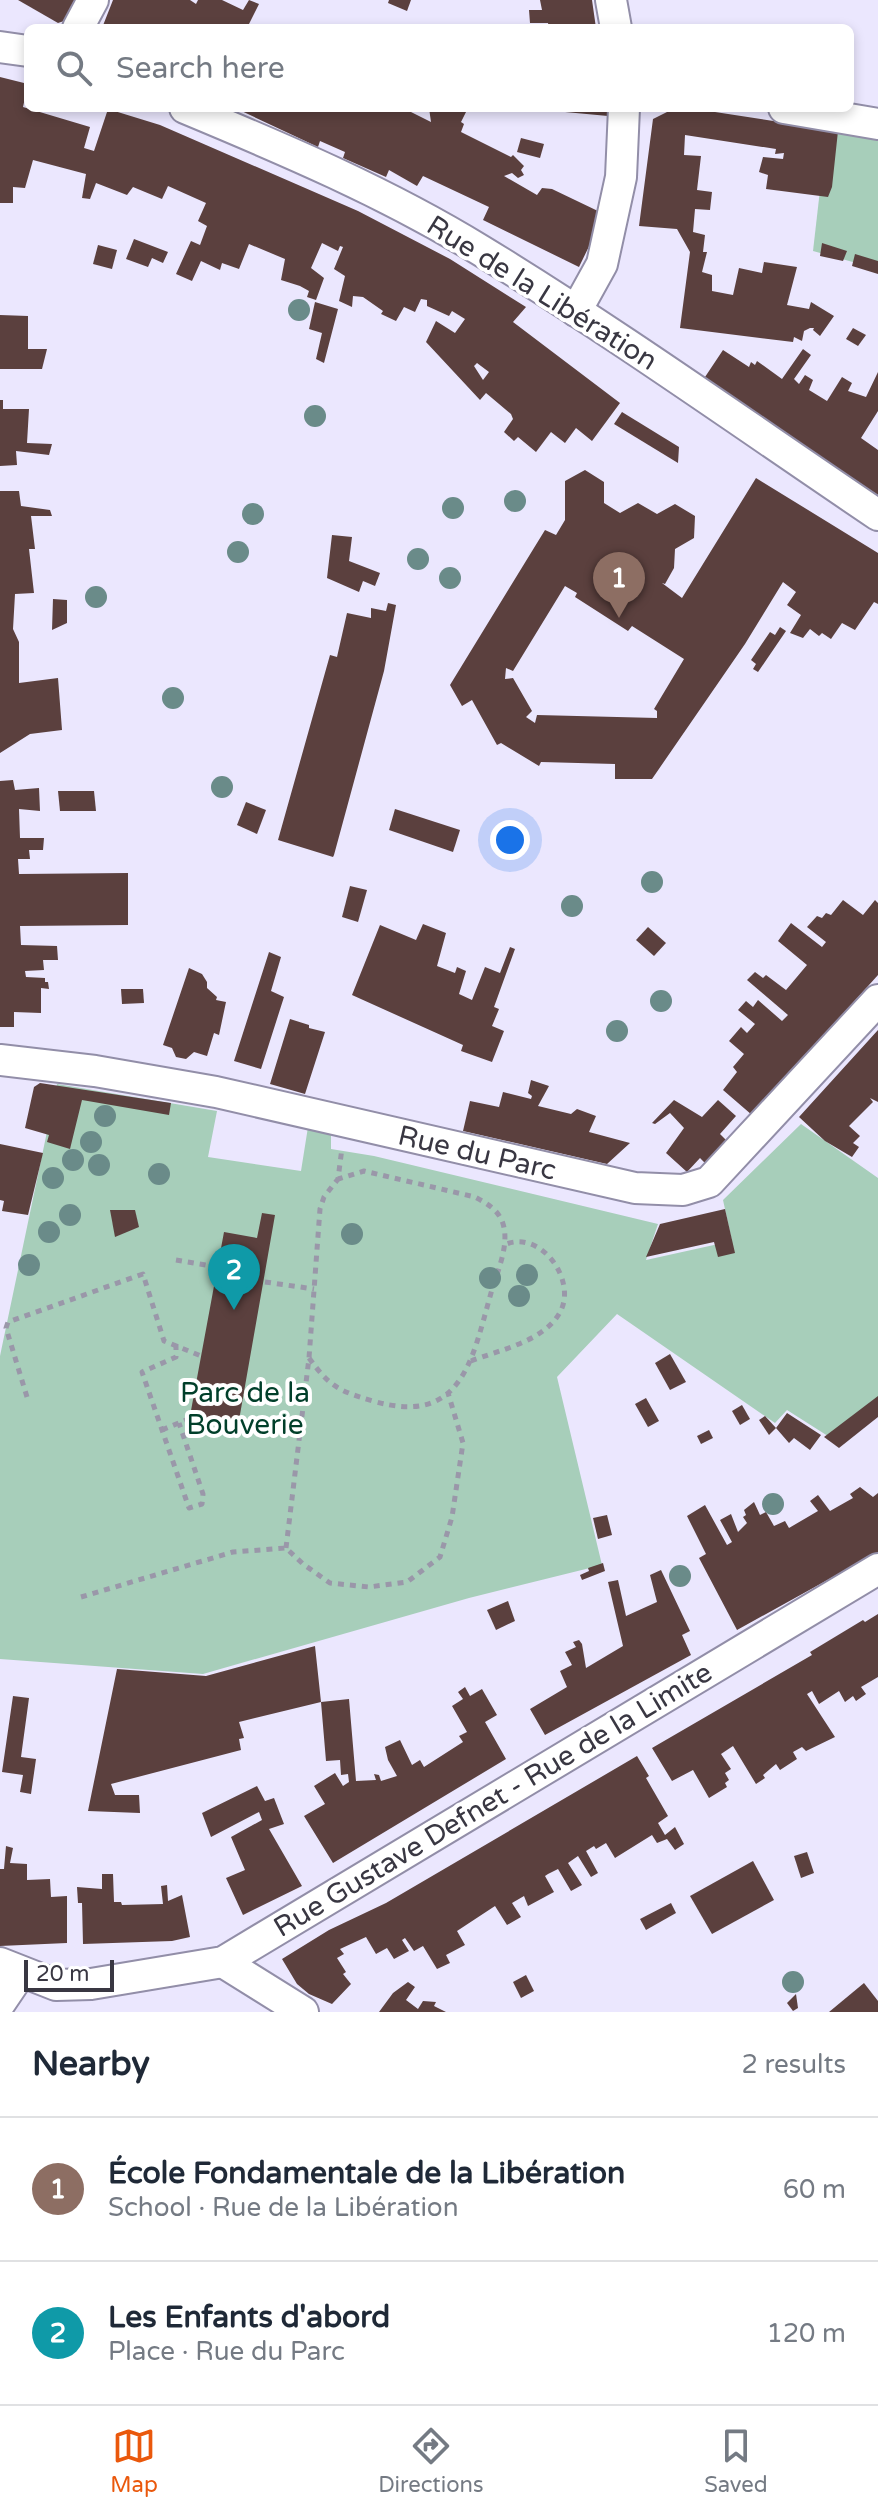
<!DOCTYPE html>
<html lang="en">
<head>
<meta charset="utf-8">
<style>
	body { margin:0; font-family:"Varela Round",sans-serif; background:#f2f2f3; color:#1f2937 }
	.scale { position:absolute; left:24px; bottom:20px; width:90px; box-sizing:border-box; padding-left:8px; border:4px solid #393742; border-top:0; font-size:22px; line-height:28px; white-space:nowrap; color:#393742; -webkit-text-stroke:6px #fff; paint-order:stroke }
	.you { position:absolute; left:510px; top:840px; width:28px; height:28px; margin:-20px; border:6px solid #fff; border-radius:50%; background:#1a73e8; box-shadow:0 0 0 12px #1a73e833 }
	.badge { display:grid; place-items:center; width:52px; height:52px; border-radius:50%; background:#ea580c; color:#fff; font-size:26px; font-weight:700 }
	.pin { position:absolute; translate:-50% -66px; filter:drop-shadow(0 2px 4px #0008) }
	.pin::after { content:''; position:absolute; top:42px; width:28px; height:24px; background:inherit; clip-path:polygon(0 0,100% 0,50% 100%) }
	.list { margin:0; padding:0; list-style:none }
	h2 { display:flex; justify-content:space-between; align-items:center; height:104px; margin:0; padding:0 32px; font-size:34px }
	h2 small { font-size:26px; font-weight:400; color:#747a83 }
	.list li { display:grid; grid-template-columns:52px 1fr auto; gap:24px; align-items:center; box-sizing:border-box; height:144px; padding:0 32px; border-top:2px solid #e0e1e3 }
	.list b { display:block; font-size:30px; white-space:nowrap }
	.list p { margin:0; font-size:26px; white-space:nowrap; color:#747a83 }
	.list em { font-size:26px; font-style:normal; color:#747a83 }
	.icon { flex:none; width:44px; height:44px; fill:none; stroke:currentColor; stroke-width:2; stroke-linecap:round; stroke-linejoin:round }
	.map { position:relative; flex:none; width:878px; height:2012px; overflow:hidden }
	.search { position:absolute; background:#fff; box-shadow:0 4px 12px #0003; left:24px; right:24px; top:24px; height:88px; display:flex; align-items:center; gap:20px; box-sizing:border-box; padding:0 28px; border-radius:12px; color:#747a83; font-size:30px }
	.sheet { height:392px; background:#fff }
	nav { display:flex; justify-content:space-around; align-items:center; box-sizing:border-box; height:112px; border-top:2px solid #e0e1e3; background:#fff; font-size:22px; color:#747a83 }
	nav a { display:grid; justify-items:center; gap:4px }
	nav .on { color:#ea580c }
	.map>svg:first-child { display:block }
	.green { fill:#a7ceba }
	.building { fill:#5b403e; fill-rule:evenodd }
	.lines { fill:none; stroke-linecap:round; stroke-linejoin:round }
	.minor-casing { stroke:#928ea8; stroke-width:34 }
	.path { stroke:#9a97a9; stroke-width:5; stroke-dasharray:6 6; stroke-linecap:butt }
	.minor { stroke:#fff; stroke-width:30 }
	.tree { fill:#6a8b89 }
	.labels { text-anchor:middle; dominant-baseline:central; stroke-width:8; stroke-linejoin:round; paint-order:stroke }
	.street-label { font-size:28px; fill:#393742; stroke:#fff }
	.park-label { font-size:28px; fill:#013f2a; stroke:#fff }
</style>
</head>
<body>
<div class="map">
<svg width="878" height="2012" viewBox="0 0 878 2012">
	<rect width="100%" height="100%" fill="#ebe7fe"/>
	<!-- green -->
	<g class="green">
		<path d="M 827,129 L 878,139 L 878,269 L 813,251 Z"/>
		<path d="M 57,1084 L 217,1111 L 208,1157 L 301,1171 L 308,1127 L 331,1132 L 331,1149 L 374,1156 L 658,1224 L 646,1260 L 732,1241 L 723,1200 L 801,1124 L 878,1178 L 878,1400 L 831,1438 L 787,1410 L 775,1423 L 617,1314 L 557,1377 L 602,1565 L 469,1598 L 203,1674 L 0,1659 L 0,1356 Z"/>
	</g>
	<!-- building -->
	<g class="building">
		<path d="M 18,0 L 77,0 L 67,20 L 58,23 Z"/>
		<path d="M 113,0 L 190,0 L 196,4 L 198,0 L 222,0 L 243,10 L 249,0 L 259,4 L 247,28 L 102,28 Z"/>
		<path d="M 389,0 L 411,0 L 407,11 L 388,3 Z"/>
		<path d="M 540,0 L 592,0 L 596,28 L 549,28 L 548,23 L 530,23 L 529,10 L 542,10 Z"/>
		<path d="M 0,77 L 28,84 L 23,107 L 90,127 L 84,148 L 94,151 L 108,109 L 160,125 L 358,211 L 450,259 L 526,307 L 513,322 L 620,403 L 592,441 L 576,428 L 565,443 L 551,432 L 536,452 L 518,437 L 514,441 L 504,432 L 513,419 L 511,414 L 486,393 L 480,400 L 426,342 L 436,321 L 455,333 L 465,319 L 452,311 L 449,316 L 427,306 L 427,300 L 421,299 L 415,312 L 404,307 L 396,321 L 381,314 L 383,311 L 363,297 L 353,296 L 352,307 L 339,301 L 345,276 L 334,269 L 343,247 L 340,246 L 338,251 L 322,243 L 311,268 L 324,278 L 316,300 L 307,297 L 309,291 L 300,286 L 281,280 L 285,259 L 249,244 L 239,269 L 222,263 L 220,270 L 201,261 L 192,281 L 176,274 L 191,241 L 200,245 L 207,226 L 198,221 L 206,203 L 168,186 L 162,199 L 133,187 L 127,195 L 96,183 L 90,199 L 82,198 L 86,174 L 33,160 L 25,188 L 13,187 L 13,203 L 0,203 ZM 477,363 L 489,372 L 483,380 L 474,366 Z"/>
		<path d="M 235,108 L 403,108 L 431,122 L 429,108 L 468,108 L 461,122 L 464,124 L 461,132 L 511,157 L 513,155 L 524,166 L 521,170 L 524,175 L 518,178 L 512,173 L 504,176 L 537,195 L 542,188 L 552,189 L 600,212 L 595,234 L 579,267 L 483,220 L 489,207 L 423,176 L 417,186 L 389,170 L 386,177 L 343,158 L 345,152 L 320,141 L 318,147 Z"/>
		<path d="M 564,108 L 607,108 L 608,116 L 565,112 Z"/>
		<path d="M 689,108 L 838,131 L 832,187 L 828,197 L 766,189 L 768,175 L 759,172 L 763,157 L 783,159 L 784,153 L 775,154 L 776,149 L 685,135 L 684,155 L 701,156 L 697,190 L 712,192 L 710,210 L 695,209 L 693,232 L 705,235 L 703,252 L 707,252 L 702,272 L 712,275 L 712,291 L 733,295 L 739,268 L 762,273 L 764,262 L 797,267 L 787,305 L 809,309 L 811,302 L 834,316 L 820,336 L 813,330 L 814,328 L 810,328 L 804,331 L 802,341 L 794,337 L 793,342 L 680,328 L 690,252 L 677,229 L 639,226 L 653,119 L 673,109 Z"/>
		<path d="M 521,138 L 544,144 L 540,158 L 517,152 Z"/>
		<path d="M 134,239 L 168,252 L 163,263 L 152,258 L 148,267 L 126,259 Z"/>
		<path d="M 822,243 L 847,251 L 843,261 L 820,256 Z"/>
		<path d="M 98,245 L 117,250 L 112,269 L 93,264 Z"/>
		<path d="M 855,254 L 878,261 L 878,274 L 852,266 Z"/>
		<path d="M 315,302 L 338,309 L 324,363 L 316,359 L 322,333 L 309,329 Z"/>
		<path d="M 0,315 L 28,316 L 28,349 L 47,349 L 42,369 L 0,369 Z"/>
		<path d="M 853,328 L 866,335 L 858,346 L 846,339 Z"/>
		<path d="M 803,349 L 811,355 L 794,379 L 799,384 L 805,375 L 813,380 L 809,390 L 827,401 L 842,377 L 852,383 L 848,391 L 866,397 L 878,372 L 878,411 L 861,438 L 878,450 L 878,495 L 756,418 L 758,415 L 705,377 L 723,350 L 749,367 L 751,362 L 755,365 L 757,361 L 782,379 Z"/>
		<path d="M 0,400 L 3,400 L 3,409 L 29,409 L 27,443 L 52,444 L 49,455 L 16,451 L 17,465 L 0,466 Z"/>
		<path d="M 622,412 L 679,447 L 678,463 L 614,424 Z"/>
		<path d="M 585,470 L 604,482 L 604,503 L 620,513 L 638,503 L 657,514 L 675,504 L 695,516 L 694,538 L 675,549 L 674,568 L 665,584 L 662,583 L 682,598 L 756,478 L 878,553 L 878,604 L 874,602 L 855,630 L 842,623 L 831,639 L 822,633 L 819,636 L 810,629 L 803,638 L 790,633 L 801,615 L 787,605 L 796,592 L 783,582 L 745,644 L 652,779 L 615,779 L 615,764 L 541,762 L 539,766 L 501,743 L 497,745 L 472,700 L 462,706 L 450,685 L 545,530 L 556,535 L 565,520 L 565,481 ZM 565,586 L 577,593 L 575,597 L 628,631 L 632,626 L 684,659 L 654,709 L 657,711 L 657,718 L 537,715 L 535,723 L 526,717 L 532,711 L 513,678 L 505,679 L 506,668 L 513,671 Z"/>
		<path d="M 0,491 L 19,491 L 21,506 L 50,510 L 52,516 L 31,516 L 35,549 L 29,549 L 34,593 L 15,594 L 13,629 L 19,642 L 19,683 L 58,678 L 62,730 L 30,734 L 0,753 Z"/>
		<path d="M 332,535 L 352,537 L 349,561 L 380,573 L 375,586 L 363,581 L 359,592 L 327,578 Z"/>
		<path d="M 53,599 L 67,600 L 67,623 L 52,630 Z"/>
		<path d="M 388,603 L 396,605 L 384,671 L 334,855 L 333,857 L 278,840 L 330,655 L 337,657 L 347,613 L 371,618 L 371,608 L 386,611 Z"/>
		<path d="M 780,627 L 786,631 L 758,672 L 753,669 L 756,664 L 751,660 L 770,632 L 775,635 Z"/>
		<path d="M 13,780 L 15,790 L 39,788 L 40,811 L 19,809 L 20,838 L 44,838 L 43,850 L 29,850 L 30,859 L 18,859 L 19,874 L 128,873 L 128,925 L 20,926 L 21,945 L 57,946 L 58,960 L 43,960 L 44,970 L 25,971 L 26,977 L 45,978 L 45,982 L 48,982 L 49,989 L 41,988 L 41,1013 L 14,1012 L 14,1027 L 0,1027 L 0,781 Z"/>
		<path d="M 58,791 L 94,791 L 96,811 L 60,811 Z"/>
		<path d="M 246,802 L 266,810 L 257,834 L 237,825 Z"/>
		<path d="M 395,809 L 460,830 L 453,852 L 389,830 Z"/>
		<path d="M 350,886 L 367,890 L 358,922 L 342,917 Z"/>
		<path d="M 843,900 L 863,915 L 875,900 L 878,903 L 878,975 L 752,1115 L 723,1090 L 737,1072 L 733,1067 L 744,1054 L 729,1041 L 741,1027 L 747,1033 L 755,1024 L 738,1010 L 746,1001 L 753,1007 L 758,1000 L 782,1021 L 788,1015 L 747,980 L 755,972 L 763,978 L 766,975 L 786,990 L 807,965 L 778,941 L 791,923 L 822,947 L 826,942 L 807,927 L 817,916 L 822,918 L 826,913 L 831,915 Z"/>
		<path d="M 423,924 L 446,933 L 437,966 L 455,973 L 457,967 L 466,971 L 459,994 L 472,1000 L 485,967 L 500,973 L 510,947 L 515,949 L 494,1007 L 499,1009 L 492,1026 L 504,1031 L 492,1062 L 461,1051 L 463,1045 L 352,995 L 380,925 L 416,940 Z"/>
		<path d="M 648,927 L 666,943 L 654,956 L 636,940 Z"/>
		<path d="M 269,952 L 281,957 L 271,991 L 284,997 L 261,1069 L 234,1061 Z"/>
		<path d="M 189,968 L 202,974 L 207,982 L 207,988 L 217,997 L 216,1000 L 226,1002 L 219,1035 L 214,1033 L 207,1056 L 194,1052 L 186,1059 L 176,1057 L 172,1048 L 163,1045 Z"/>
		<path d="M 121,989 L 143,989 L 144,1003 L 122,1004 Z"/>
		<path d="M 290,1019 L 309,1025 L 309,1028 L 325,1032 L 305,1094 L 270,1084 Z"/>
		<path d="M 878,1030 L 878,1102 L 870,1098 L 873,1102 L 849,1126 L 860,1136 L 853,1143 L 859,1147 L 852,1157 L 825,1141 L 799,1117 Z"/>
		<path d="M 531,1080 L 549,1086 L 538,1106 L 571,1114 L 577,1109 L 596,1116 L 589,1132 L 630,1143 L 607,1164 L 463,1131 L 470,1101 L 499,1107 L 503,1092 L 531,1099 L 532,1096 L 528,1093 Z"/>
		<path d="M 40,1083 L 171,1103 L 169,1115 L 82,1100 L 70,1149 L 47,1142 L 49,1135 L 25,1128 L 34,1087 Z"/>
		<path d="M 674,1100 L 702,1117 L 718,1100 L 736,1116 L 720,1134 L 728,1142 L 706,1164 L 700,1158 L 687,1172 L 666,1153 L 684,1128 L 670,1113 L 655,1124 L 652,1123 Z"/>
		<path d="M 0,1144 L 43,1153 L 28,1215 L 2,1211 L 4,1201 L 0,1200 Z"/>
		<path d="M 725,1209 L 735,1253 L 718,1257 L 714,1242 L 646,1257 L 660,1224 Z"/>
		<path d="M 110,1210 L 135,1210 L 139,1227 L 115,1237 Z"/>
		<path d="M 262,1213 L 275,1215 L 238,1426 L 190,1416 L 224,1232 L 257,1238 Z"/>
		<path d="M 670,1354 L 686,1382 L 670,1390 L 655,1363 Z"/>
		<path d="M 878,1396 L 878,1417 L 839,1448 L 824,1437 Z"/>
		<path d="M 646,1398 L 659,1421 L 648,1427 L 635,1404 Z"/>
		<path d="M 742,1405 L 750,1419 L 740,1425 L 732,1411 Z"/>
		<path d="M 787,1413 L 821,1435 L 810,1450 L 794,1438 L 789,1443 L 776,1428 Z"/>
		<path d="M 765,1416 L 776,1428 L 769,1435 L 759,1420 Z"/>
		<path d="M 709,1430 L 713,1438 L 701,1444 L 697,1436 Z"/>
		<path d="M 860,1487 L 873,1497 L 878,1493 L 878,1552 L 737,1630 L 699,1558 L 706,1554 L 687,1516 L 705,1505 L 727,1545 L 732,1542 L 720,1520 L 731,1514 L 738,1532 L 747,1523 L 743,1517 L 746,1515 L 744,1510 L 754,1502 L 760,1515 L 766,1512 L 774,1526 L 785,1521 L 789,1528 L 818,1511 L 810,1501 L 818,1495 L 830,1511 L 853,1498 L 850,1494 Z"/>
		<path d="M 607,1515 L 612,1535 L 598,1539 L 593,1518 Z"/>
		<path d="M 603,1563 L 605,1571 L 582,1580 L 580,1575 L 589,1571 L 588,1568 Z"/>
		<path d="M 661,1570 L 690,1631 L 682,1635 L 691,1655 L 545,1735 L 530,1709 L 567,1687 L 560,1671 L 572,1665 L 565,1652 L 576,1647 L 573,1642 L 579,1640 L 582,1644 L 586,1668 L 623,1646 L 608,1582 L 618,1580 L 626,1616 L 657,1602 L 650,1575 Z"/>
		<path d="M 508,1601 L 515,1621 L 496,1630 L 487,1610 Z"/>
		<path d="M 878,1614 L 878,1677 L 861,1687 L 866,1694 L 856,1701 L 853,1696 L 845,1702 L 839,1691 L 819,1704 L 812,1691 L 807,1694 L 835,1737 L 806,1751 L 802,1747 L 793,1752 L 797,1759 L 780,1770 L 776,1764 L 763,1775 L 765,1778 L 756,1784 L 733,1746 L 721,1754 L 731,1769 L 725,1773 L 729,1780 L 725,1783 L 727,1787 L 709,1798 L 693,1770 L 672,1781 L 652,1748 L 812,1655 L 810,1652 L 863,1620 L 865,1622 Z"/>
		<path d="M 315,1646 L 321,1702 L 239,1722 L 244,1738 L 239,1739 L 241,1750 L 111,1784 L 115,1795 L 139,1795 L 140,1813 L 88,1811 L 117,1669 L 206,1676 Z"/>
		<path d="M 465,1687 L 470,1696 L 482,1689 L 497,1715 L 485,1722 L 506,1759 L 333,1863 L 304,1816 L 325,1804 L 314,1786 L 335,1773 L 343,1786 L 349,1782 L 348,1774 L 341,1775 L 340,1760 L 326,1761 L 321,1702 L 349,1699 L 356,1781 L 376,1780 L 374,1774 L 379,1775 L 381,1781 L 397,1776 L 388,1760 L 385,1747 L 400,1740 L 412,1765 L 420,1760 L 424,1767 L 463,1742 L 459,1736 L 467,1732 L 452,1706 L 463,1699 L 458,1692 Z"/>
		<path d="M 13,1696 L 29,1698 L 21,1757 L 36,1759 L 31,1794 L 20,1792 L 23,1775 L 2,1772 Z"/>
		<path d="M 637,1756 L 649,1776 L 646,1778 L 668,1816 L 658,1823 L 665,1835 L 675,1827 L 684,1844 L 675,1850 L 667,1839 L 657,1843 L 652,1835 L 615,1858 L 606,1843 L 596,1849 L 594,1846 L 586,1851 L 598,1873 L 591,1877 L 578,1856 L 568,1863 L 582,1885 L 571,1891 L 558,1869 L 548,1874 L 545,1876 L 554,1892 L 528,1906 L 524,1896 L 512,1903 L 521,1917 L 507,1925 L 495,1906 L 457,1931 L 465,1945 L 446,1955 L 450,1963 L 437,1969 L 423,1946 L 414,1951 L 405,1938 L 402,1940 L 409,1951 L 394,1959 L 387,1948 L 376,1954 L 366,1937 L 340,1949 L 344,1954 L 337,1958 L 346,1972 L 343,1974 L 351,1984 L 332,2004 L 309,1994 L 297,1984 L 282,1959 L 329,1930 L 386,1903 Z"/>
		<path d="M 257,1786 L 265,1801 L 274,1798 L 284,1824 L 269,1829 L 302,1886 L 243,1915 L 226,1878 L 245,1870 L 231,1837 L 262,1820 L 259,1812 L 211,1837 L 202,1813 Z"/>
		<path d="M 6,1846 L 13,1848 L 10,1863 L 27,1864 L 27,1880 L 50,1879 L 51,1897 L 67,1896 L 67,1943 L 0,1946 L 0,1869 L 4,1869 Z"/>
		<path d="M 807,1852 L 814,1873 L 801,1878 L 794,1856 Z"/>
		<path d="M 753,1861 L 774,1900 L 712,1934 L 690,1896 Z"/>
		<path d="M 102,1874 L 113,1874 L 114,1902 L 121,1902 L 122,1905 L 163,1904 L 161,1886 L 167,1885 L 168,1901 L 182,1895 L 190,1937 L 172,1941 L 83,1944 L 82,1903 L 78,1903 L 77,1887 L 102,1889 Z"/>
		<path d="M 671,1903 L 676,1913 L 646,1930 L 640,1919 Z"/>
		<path d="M 526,1975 L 534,1991 L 521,1998 L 513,1982 Z"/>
		<path d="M 408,1982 L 415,1987 L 406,2000 L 418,2009 L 423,2001 L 436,2002 L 434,2006 L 446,2012 L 379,2012 L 393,1993 Z"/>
		<path d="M 864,1983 L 878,2001 L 878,2012 L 829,2012 Z"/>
		<path d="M 796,1994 L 798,2008 L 793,2011 L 787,2003 Z"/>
	</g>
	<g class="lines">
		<!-- minor casing -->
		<g class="minor-casing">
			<g id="minor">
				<path d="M 611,0 L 616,28"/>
				<path d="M 78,28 L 93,0"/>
				<path d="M 0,47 L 28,51"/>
				<path d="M 185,108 C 286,150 387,193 480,250 C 616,333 746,426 878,515"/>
				<path d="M 784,108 L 878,124"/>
				<path d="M 576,311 L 602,264 L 621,177 L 624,108"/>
				<path d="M 0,1060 L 95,1071 L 216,1092 L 635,1188 L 683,1190 L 709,1182 L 878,1000"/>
				<path d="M 223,1962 L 303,2012"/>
				<path d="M 0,1963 L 56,1985 L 91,1984 L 223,1962 L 878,1569"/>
				<path d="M 0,2003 L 21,1972"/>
			</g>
		</g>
		<!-- path -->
		<g class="path">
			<path d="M 176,1260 L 217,1267"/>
			<path d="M 265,1282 L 314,1289"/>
			<path d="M 176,1344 L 176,1357 L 142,1372 L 189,1508 L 202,1504 L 203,1494 L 179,1423"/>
			<path d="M 309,1358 C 330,1387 339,1391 373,1401 C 462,1427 472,1360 491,1293 C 497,1272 511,1243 502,1221 C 497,1209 486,1203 475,1197 L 364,1171 L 338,1179"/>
			<path d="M 471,1361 C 499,1350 542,1342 559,1314 C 579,1282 541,1228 504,1245"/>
			<path d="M 27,1397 L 6,1328 L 8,1322 L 143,1274 L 164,1341 L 201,1356"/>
			<path d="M 162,1430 L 193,1417"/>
			<path d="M 286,1548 L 309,1358 L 320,1209 L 324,1197 L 338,1179 L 342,1148"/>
			<path d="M 81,1597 L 233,1552 L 286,1548 L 303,1564 L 330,1583 L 369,1587 L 407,1582 L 440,1557 L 452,1517 L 463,1443 L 448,1393"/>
		</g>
		<!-- minor -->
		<use href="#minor" class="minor"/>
	</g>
	<!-- trees -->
	<g class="tree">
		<circle cx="299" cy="310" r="11"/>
		<circle cx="315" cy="416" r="11"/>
		<circle cx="515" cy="501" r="11"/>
		<circle cx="453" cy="508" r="11"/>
		<circle cx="253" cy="514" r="11"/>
		<circle cx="238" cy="552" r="11"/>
		<circle cx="418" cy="559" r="11"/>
		<circle cx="450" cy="578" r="11"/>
		<circle cx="96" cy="597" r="11"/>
		<circle cx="173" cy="698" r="11"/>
		<circle cx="222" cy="787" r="11"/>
		<circle cx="652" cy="882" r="11"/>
		<circle cx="572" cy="906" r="11"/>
		<circle cx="661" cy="1001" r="11"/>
		<circle cx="617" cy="1031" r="11"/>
		<circle cx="105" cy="1116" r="11"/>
		<circle cx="91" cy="1142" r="11"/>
		<circle cx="73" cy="1160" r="11"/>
		<circle cx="99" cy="1165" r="11"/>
		<circle cx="159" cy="1174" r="11"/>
		<circle cx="53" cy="1178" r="11"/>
		<circle cx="70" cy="1215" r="11"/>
		<circle cx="49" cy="1232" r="11"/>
		<circle cx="352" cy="1234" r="11"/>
		<circle cx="29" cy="1265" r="11"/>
		<circle cx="527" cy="1275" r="11"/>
		<circle cx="490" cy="1278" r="11"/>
		<circle cx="519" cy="1296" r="11"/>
		<circle cx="773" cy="1504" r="11"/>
		<circle cx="680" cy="1576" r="11"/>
		<circle cx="793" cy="1982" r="11"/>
	</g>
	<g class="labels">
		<!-- street labels -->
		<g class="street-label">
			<text transform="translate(542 293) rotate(32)">Rue de la Libération</text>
			<text transform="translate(477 1153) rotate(13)">Rue du Parc</text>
			<text transform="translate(493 1800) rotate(-31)">Rue Gustave Defnet - Rue de la Limite</text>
		</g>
		<!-- park labels -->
		<g class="park-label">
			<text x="245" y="1393">Parc de la<tspan x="245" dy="32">Bouverie</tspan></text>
		</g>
	</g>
</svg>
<div class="scale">20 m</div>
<div class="you"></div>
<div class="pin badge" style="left:619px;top:618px;background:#8d6e63">1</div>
<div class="pin badge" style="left:234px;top:1310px;background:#0f9aa8">2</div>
<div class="search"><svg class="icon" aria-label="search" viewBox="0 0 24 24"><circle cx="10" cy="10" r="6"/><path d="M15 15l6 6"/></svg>Search here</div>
</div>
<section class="sheet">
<h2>Nearby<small>2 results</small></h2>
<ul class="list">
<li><span class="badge" style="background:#8d6e63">1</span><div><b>École Fondamentale de la Libération</b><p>School · Rue de la Libération</p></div><em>60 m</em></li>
<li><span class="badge" style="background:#0f9aa8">2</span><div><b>Les Enfants d'abord</b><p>Place · Rue du Parc</p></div><em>120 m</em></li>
</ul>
</section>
<nav>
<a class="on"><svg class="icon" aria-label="map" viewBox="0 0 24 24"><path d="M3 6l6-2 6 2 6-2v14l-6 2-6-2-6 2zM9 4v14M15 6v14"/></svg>Map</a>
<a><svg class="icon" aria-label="directions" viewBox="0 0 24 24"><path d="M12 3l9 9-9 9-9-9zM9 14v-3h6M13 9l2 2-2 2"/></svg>Directions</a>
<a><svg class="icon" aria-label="saved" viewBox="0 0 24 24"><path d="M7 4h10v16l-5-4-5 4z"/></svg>Saved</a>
</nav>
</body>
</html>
